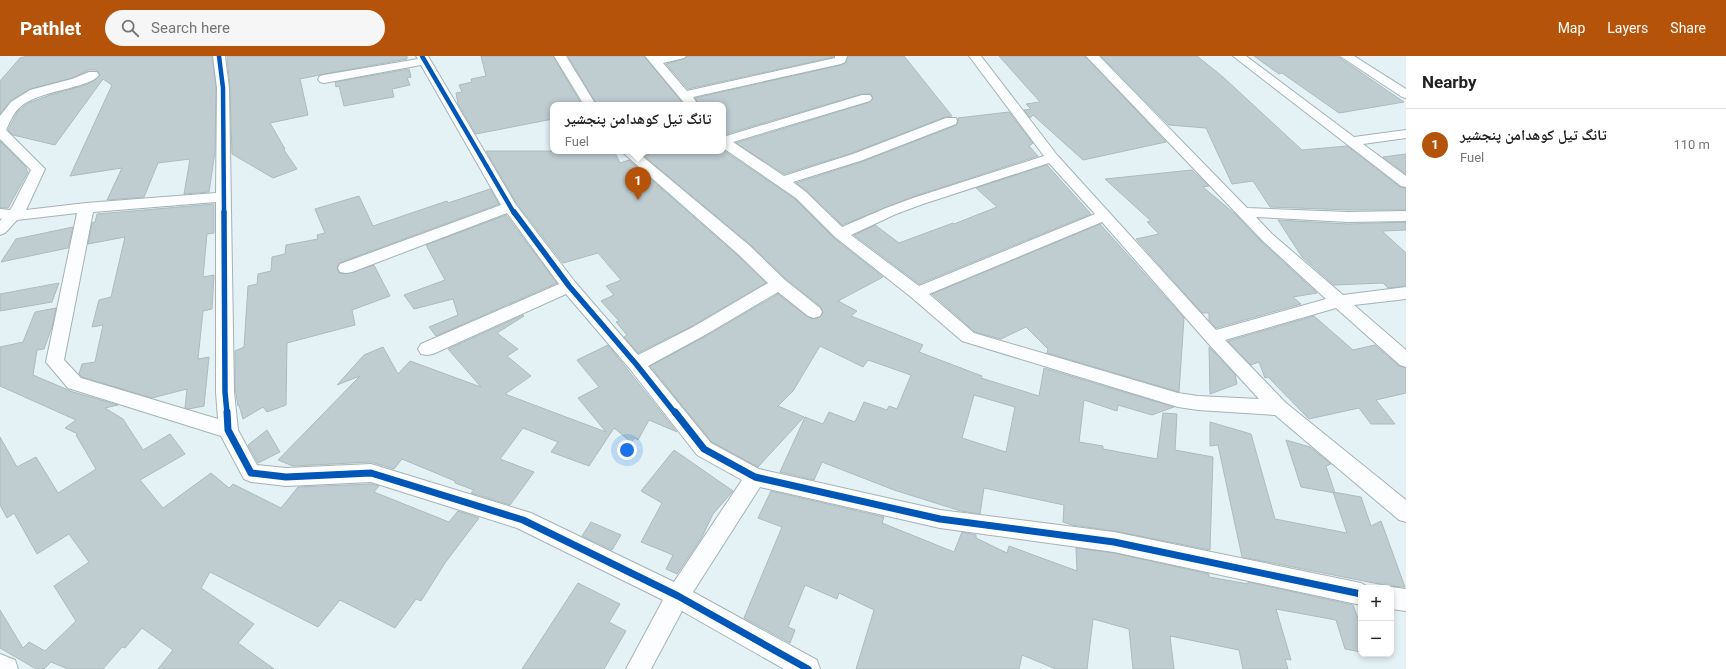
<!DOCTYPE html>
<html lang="en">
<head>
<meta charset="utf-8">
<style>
	body { margin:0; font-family:Roboto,"Noto Naskh Arabic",sans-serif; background:#f6f6f6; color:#222 }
	.controls { position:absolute; right:12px; bottom:12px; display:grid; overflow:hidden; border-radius:8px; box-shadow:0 2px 6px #0003 }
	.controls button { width:36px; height:36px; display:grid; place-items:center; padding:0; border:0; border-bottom:1px solid #e0e0e0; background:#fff; color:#222; font:20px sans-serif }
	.you { position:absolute; left:627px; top:394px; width:14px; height:14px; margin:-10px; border:3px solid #fff; border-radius:50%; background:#1a73e8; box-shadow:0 0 0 6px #1a73e833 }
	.badge { display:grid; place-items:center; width:26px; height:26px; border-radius:50%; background:#b45309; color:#fff; font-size:13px; font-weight:700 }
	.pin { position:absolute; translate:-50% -33px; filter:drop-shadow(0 1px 2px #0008) }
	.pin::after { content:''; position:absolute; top:21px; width:14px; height:12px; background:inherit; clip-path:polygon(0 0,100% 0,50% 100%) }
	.popup { position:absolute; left:550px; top:46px; width:176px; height:52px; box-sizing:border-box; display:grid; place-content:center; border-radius:8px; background:#fff; filter:drop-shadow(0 1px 3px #0005); font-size:13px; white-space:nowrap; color:#767676 }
	.popup b { font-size:15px; color:#222 }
	.popup::after { content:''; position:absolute; left:50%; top:100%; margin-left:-8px; border:8px solid transparent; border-top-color:#fff }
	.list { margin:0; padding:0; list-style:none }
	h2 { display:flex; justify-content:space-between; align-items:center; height:52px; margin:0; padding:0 16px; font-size:17px }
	h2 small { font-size:13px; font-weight:400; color:#767676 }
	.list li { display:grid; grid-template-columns:26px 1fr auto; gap:12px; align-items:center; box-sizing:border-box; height:72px; padding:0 16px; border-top:1px solid #e0e0e0 }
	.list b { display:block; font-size:15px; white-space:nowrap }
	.list p { margin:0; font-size:13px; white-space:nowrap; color:#767676 }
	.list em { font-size:13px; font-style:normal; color:#767676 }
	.icon { flex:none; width:22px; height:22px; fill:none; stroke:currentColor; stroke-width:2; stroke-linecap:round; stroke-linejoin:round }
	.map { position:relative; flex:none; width:1406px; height:613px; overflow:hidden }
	header { display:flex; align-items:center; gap:24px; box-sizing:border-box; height:56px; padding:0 20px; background:#b45309; color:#fff }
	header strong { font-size:19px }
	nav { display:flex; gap:22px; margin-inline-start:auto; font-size:14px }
	.search { width:280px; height:36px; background:#f6f6f6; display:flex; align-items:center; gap:10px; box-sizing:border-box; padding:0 14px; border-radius:22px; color:#767676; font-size:15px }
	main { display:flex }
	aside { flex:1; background:#fff }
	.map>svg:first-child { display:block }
	.building { fill:#bfcdd0; stroke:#acbbbe; fill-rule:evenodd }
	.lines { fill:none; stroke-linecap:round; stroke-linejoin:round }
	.street-casing { stroke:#a4b3b6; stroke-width:2 }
	.street { fill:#fbfdfe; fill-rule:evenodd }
	.cycleway-far2-casing { stroke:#fff; stroke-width:6 }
	.cycleway-far1-casing { stroke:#fff; stroke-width:8 }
	.cycleway-casing { stroke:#fff; stroke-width:10 }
	.cycleway-far2 { stroke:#0057b8; stroke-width:4.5 }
	.cycleway-far1 { stroke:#0057b8; stroke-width:5.5 }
	.cycleway { stroke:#0057b8; stroke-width:7 }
</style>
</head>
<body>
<header>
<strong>Pathlet</strong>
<div class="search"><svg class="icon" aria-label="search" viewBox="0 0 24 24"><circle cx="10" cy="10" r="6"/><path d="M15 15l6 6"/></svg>Search here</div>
<nav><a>Map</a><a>Layers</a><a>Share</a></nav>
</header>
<main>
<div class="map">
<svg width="1406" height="613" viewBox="0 0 1406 613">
	<rect width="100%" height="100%" fill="#e4f2f5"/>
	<!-- building -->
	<g class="building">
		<path d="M 27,0 L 212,0 L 216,32 L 215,96 L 209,136 L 184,138 L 190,103 L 158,107 L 144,141 L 107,144 L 122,112 L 70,120 L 112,29 L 103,23 L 55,89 L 13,79 L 8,74 L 18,55 L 28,47 L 50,39 L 85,29 L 94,25 L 100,19 L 97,14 L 89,14 L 72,22 L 30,33 L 10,45 L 0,58 L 0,25 L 20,2 Z"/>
		<path d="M 227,0 L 407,0 L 407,3 L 324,18 L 300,23 L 308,59 L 270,67 L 285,93 L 284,94 L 297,113 L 273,122 L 232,98 L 230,32 Z"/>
		<path d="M 481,0 L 553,0 L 582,49 L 553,49 L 553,63 L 476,78 L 458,48 L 456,37 L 462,36 L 459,29 L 472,26 L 471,23 L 486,20 Z"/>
		<path d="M 568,0 L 644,0 L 684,49 L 597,49 Z"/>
		<path d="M 688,0 L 834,0 L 834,1 L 688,33 L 666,8 L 684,3 Z"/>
		<path d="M 848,0 L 904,0 L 952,60 L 945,61 L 852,97 L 784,118 L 736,87 L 870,46 L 873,43 L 871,38 L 862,38 L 723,79 L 723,49 L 699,49 L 695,42 L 841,9 L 846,6 Z"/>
		<path d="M 999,0 L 1085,0 L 1166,86 L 1083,104 L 1033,59 L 1030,62 L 1024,54 L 1031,53 L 1026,48 L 1040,46 Z"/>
		<path d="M 1101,0 L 1197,0 L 1223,21 L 1302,94 L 1347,90 L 1400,131 L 1406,132 L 1406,154 L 1348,154 L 1270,151 L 1253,125 L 1232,128 L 1206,72 L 1169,69 Z"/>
		<path d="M 1254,0 L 1337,0 L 1404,46 L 1339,57 L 1282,17 L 1279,18 Z"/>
		<path d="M 409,13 L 411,21 L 407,22 L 410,29 L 392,33 L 394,41 L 376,44 L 344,50 L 339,30 L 336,31 L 335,26 Z"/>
		<path d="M 1009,56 L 1033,87 L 1029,90 L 1038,100 L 912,141 L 842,169 L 807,135 L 796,127 L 864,105 L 957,69 L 958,65 L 958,62 Z"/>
		<path d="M 0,85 L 25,110 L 28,116 L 8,152 L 0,152 Z"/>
		<path d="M 723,94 L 795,143 L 834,182 L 883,221 L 838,245 L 857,255 L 851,260 L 923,289 L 919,296 L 982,320 L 981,322 L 1039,340 L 1044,312 L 1174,351 L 1152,359 L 1118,349 L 1117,355 L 1084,344 L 1079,386 L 1103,390 L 1103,393 L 1157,403 L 1163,357 L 1177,358 L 1175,394 L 1213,401 L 1210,494 L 1114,475 L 1072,469 L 1063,466 L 1064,449 L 984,432 L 980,458 L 961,455 L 894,434 L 822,406 L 814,424 L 780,416 L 805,361 L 823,368 L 829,356 L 855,366 L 864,346 L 887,354 L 889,350 L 897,353 L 911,319 L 868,304 L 863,311 L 820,290 L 793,335 L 778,350 L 804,361 L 758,411 L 712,386 L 650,310 L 706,280 L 778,238 L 808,261 L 814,263 L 820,261 L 823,257 L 821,251 L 786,223 L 751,189 L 644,100 L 657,95 ZM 974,339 L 1015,351 L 1006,396 L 962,382 Z"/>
		<path d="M 486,95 L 614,95 L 620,107 L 629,104 L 737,199 L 766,227 L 692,270 L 638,297 L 624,281 L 627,279 L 616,266 L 619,265 L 601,245 L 614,239 L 606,230 L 621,224 L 598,197 L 563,207 L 517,148 Z"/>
		<path d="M 1406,98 L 1406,118 L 1383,101 Z"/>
		<path d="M 1047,109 L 1091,158 L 919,228 L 854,179 L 875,169 L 899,187 L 953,167 L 954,168 L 997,151 L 976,132 Z"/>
		<path d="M 1192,114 L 1209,130 L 1203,131 L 1235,158 L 1261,185 L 1317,237 L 1293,241 L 1301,248 L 1216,272 L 1209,264 L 1209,257 L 1202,257 L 1136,183 L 1159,178 L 1147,166 L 1151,165 L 1105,123 Z"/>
		<path d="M 490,133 L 499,148 L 339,207 L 337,211 L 339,217 L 346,218 L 374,209 L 390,240 L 352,254 L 355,269 L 287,287 L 286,349 L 267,356 L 263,351 L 243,363 L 239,349 L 238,350 L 235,332 L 235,295 L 244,291 L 248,230 L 257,228 L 258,218 L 271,215 L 272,201 L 285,198 L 286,189 L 318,183 L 317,179 L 325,177 L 315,153 L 359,140 L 373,170 L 447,145 L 448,147 Z"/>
		<path d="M 214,148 L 214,177 L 207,178 L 203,221 L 214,219 L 212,253 L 203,255 L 198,303 L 209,301 L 204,350 L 189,353 L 185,352 L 187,333 L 152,342 L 82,321 L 79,318 L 82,308 L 95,306 L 103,269 L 92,271 L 99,244 L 111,241 L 125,181 L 88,188 L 92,167 L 95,166 L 97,158 Z"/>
		<path d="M 506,159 L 557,227 L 436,280 L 429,271 L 458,259 L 453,243 L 414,253 L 404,239 L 445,224 L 426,189 Z"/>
		<path d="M 1278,164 L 1348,168 L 1406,166 L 1406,174 L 1382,175 L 1406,197 L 1406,230 L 1388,232 L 1383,227 L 1334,229 L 1302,201 Z"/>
		<path d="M 1100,168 L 1184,262 L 1179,336 L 1047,297 L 1048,293 L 1026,271 L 1001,283 L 975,276 L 932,238 Z"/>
		<path d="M 73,171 L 68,192 L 1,206 L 16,183 Z"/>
		<path d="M 59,227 L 52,246 L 0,255 L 0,238 Z"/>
		<path d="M 56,252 L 52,271 L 44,293 L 37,294 L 33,319 L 73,336 L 118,349 L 105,352 L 123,363 L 143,394 L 170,378 L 185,398 L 140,424 L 163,452 L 211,417 L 229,432 L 233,428 L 281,452 L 298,431 L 371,428 L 379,430 L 374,436 L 449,466 L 458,455 L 479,462 L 445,507 L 421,545 L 416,543 L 395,572 L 340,544 L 318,571 L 210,516 L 201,532 L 254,568 L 238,587 L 274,613 L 158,613 L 173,594 L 142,572 L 125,592 L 122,591 L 103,613 L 68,613 L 51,606 L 44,613 L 36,613 L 0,592 L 0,554 L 23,592 L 29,586 L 45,595 L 76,565 L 54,530 L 89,506 L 69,478 L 37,498 L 14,457 L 7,462 L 0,449 L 0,381 L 17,411 L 36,401 L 58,437 L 96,413 L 76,379 L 78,378 L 65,372 L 76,364 L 0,330 L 0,291 L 23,286 L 35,256 Z"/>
		<path d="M 523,259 L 524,260 L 497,277 L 518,293 L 507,300 L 531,320 L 505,338 L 606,376 L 578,342 L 599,331 L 577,304 L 608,289 L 677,376 L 649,364 L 638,384 L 635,382 L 631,386 L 614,372 L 589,410 L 551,396 L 558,386 L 523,372 L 500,403 L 534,416 L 510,449 L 471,437 L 474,434 L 455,427 L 455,425 L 402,403 L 394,413 L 371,406 L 293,410 L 278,404 L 360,320 L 337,329 L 364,299 L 383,291 L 398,318 L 410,305 L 481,331 L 448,293 Z"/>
		<path d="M 1314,260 L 1353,294 L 1375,289 L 1399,310 L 1406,312 L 1406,337 L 1376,344 L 1395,368 L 1371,368 L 1359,352 L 1309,363 L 1268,321 L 1265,322 L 1259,306 L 1251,309 L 1228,285 Z"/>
		<path d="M 1209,291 L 1235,318 L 1237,328 L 1210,338 Z"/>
		<path d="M 1210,366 L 1251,378 L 1275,463 L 1347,477 L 1333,436 L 1361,441 L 1371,470 L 1381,465 L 1405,531 L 1389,530 L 1242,501 L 1218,389 L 1210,390 Z"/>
		<path d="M 267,374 L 280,396 L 258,407 L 248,389 Z"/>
		<path d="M 1286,384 L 1310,391 L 1331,408 L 1326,410 L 1335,437 L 1301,431 Z"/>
		<path d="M 674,394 L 733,435 L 713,458 L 702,481 L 677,518 L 666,513 L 673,499 L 641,486 L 662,447 L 641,435 Z"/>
		<path d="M 771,435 L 884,461 L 882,467 L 954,496 L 962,476 L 976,479 L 976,482 L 1007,497 L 1009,490 L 1077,515 L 1076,492 L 1114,497 L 1209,518 L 1209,521 L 1248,528 L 1248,526 L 1353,549 L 1361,571 L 1361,596 L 1345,593 L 1336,564 L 1276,553 L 1291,604 L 1285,603 L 1288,613 L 1243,613 L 1239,594 L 1170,580 L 1174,613 L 1133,613 L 1129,573 L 1093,563 L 1087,613 L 1056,613 L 1022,599 L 1019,613 L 856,613 L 874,554 L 839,537 L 837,543 L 805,529 L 788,571 L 795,574 L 790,587 L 744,562 L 782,471 L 758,462 Z"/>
		<path d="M 591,466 L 621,479 L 612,494 L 582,480 Z"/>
		<path d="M 578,527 L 620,548 L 609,566 L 626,575 L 604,613 L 522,613 Z"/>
	</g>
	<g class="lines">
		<!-- street casing -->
		<g class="street-casing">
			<g id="street">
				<path d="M 213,0 L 225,0 L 229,32 L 234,336 L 238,374 L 257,409 L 286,412 L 371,408 L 531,457 L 674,526 L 742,424 L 697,399 L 630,313 L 566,238 L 433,298 L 427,299 L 421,298 L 418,293 L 421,288 L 559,228 L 507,157 L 352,216 L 346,217 L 340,216 L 338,212 L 340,208 L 501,149 L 421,9 L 324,27 L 320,26 L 318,23 L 320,20 L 324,19 L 418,3 L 416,0 L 428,0 L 516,149 L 575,226 L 638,299 L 693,271 L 768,227 L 738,198 L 621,95 L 636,95 L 750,190 L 785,224 L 820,252 L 822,256 L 820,260 L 814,262 L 808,260 L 778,236 L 705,279 L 648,310 L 711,387 L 759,413 L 940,454 L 1114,476 L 1361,527 L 1370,532 L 1361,532 L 1361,549 L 1114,496 L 940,472 L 760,431 L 693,536 L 817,604 L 820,613 L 784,613 L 682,555 L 651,613 L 626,613 L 663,544 L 517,472 L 371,426 L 286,430 L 251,426 L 244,423 L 221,380 L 68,332 L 46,306 L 77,157 L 17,164 L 5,177 L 0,179 L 0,165 L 2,162 L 0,163 L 0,153 L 10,154 L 12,151 L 31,114 L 0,83 L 0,60 L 11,46 L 30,34 L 72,23 L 89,16 L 97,16 L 99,19 C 89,33 37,34 19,52 C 13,58 10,66 6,74 L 45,113 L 26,154 L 86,147 L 216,137 L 217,32 ZM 216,146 L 216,336 L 218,363 L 81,322 L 64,304 L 93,156 Z"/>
				<path d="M 554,0 L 566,0 L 596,49 L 584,49 Z"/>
				<path d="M 645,0 L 686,0 L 684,2 L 663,7 L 687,35 L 835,2 L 835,0 L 847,0 L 845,6 L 841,8 L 693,41 L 698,49 L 686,49 Z"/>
				<path d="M 969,0 L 981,0 L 1057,99 L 1216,274 L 1326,243 L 1262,184 L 1086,0 L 1099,0 L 1247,152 L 1348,156 L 1406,155 L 1406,165 L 1348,166 L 1256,161 L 1272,178 L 1343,239 L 1406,231 L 1406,243 L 1354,249 L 1406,294 L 1406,311 L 1400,309 L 1336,252 L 1225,284 L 1286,347 L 1406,444 L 1406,466 L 1399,464 L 1275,359 L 1198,354 L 1178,351 L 962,285 L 911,241 L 835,181 L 796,142 L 723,92 L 723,81 L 862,39 L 870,39 L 872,42 L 870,45 L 733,86 L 784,120 L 853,98 L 946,62 L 956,62 L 957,65 L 956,68 L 863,104 L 793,126 L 806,136 L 842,171 L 886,152 L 913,142 L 1044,100 ZM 1049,107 L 1095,158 L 919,230 L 851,179 L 896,158 L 923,148 ZM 1102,166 L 1206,285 L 1259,343 L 1198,340 L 1178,337 L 974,277 L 929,238 Z"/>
				<path d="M 1233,0 L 1246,0 L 1354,81 L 1406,74 L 1406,82 L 1363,88 L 1406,120 L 1406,131 L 1401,130 Z"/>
				<path d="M 1340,0 L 1354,0 L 1406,33 L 1406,42 L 1402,41 Z"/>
				<path d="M 1391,531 L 1406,533 L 1406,555 L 1391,553 L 1391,532 L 1389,532 Z"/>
				<path d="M 0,598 L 15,604 L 18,613 L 0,613 Z"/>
			</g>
		</g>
		<!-- street -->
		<use href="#street" class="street"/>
		<!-- cycleway-far2 casing -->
		<g class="cycleway-far2-casing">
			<g id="cycleway-far2">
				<path d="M 219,0 L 223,32 L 224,157"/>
				<path d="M 422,0 L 514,157"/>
			</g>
		</g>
		<!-- cycleway-far1 casing -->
		<g class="cycleway-far1-casing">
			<g id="cycleway-far1">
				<path d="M 224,156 L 225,336 L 227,357"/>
				<path d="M 514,156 L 569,230 L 636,308 L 675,357"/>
			</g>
		</g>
		<!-- cycleway casing -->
		<g class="cycleway-casing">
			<g id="cycleway">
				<path d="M 227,356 L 228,374 L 251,417 L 286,421 L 371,417 L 523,464 L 678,540 L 808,613"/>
				<path d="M 675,356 L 704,393 L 755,421 L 940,463 L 1114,486 L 1361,538"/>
			</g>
		</g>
		<!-- cycleway-far2 -->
		<use href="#cycleway-far2" class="cycleway-far2"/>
		<!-- cycleway-far1 -->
		<use href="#cycleway-far1" class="cycleway-far1"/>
		<!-- cycleway -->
		<use href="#cycleway" class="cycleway"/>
	</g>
</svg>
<div class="controls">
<button>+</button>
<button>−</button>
</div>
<div class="you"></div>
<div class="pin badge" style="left:638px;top:144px">1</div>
<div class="popup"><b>تانگ تیل کوهدامن پنجشیر</b>Fuel</div>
</div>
<aside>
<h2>Nearby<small></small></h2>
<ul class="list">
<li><span class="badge">1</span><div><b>تانگ تیل کوهدامن پنجشیر</b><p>Fuel</p></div><em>110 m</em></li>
</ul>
</aside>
</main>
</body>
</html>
